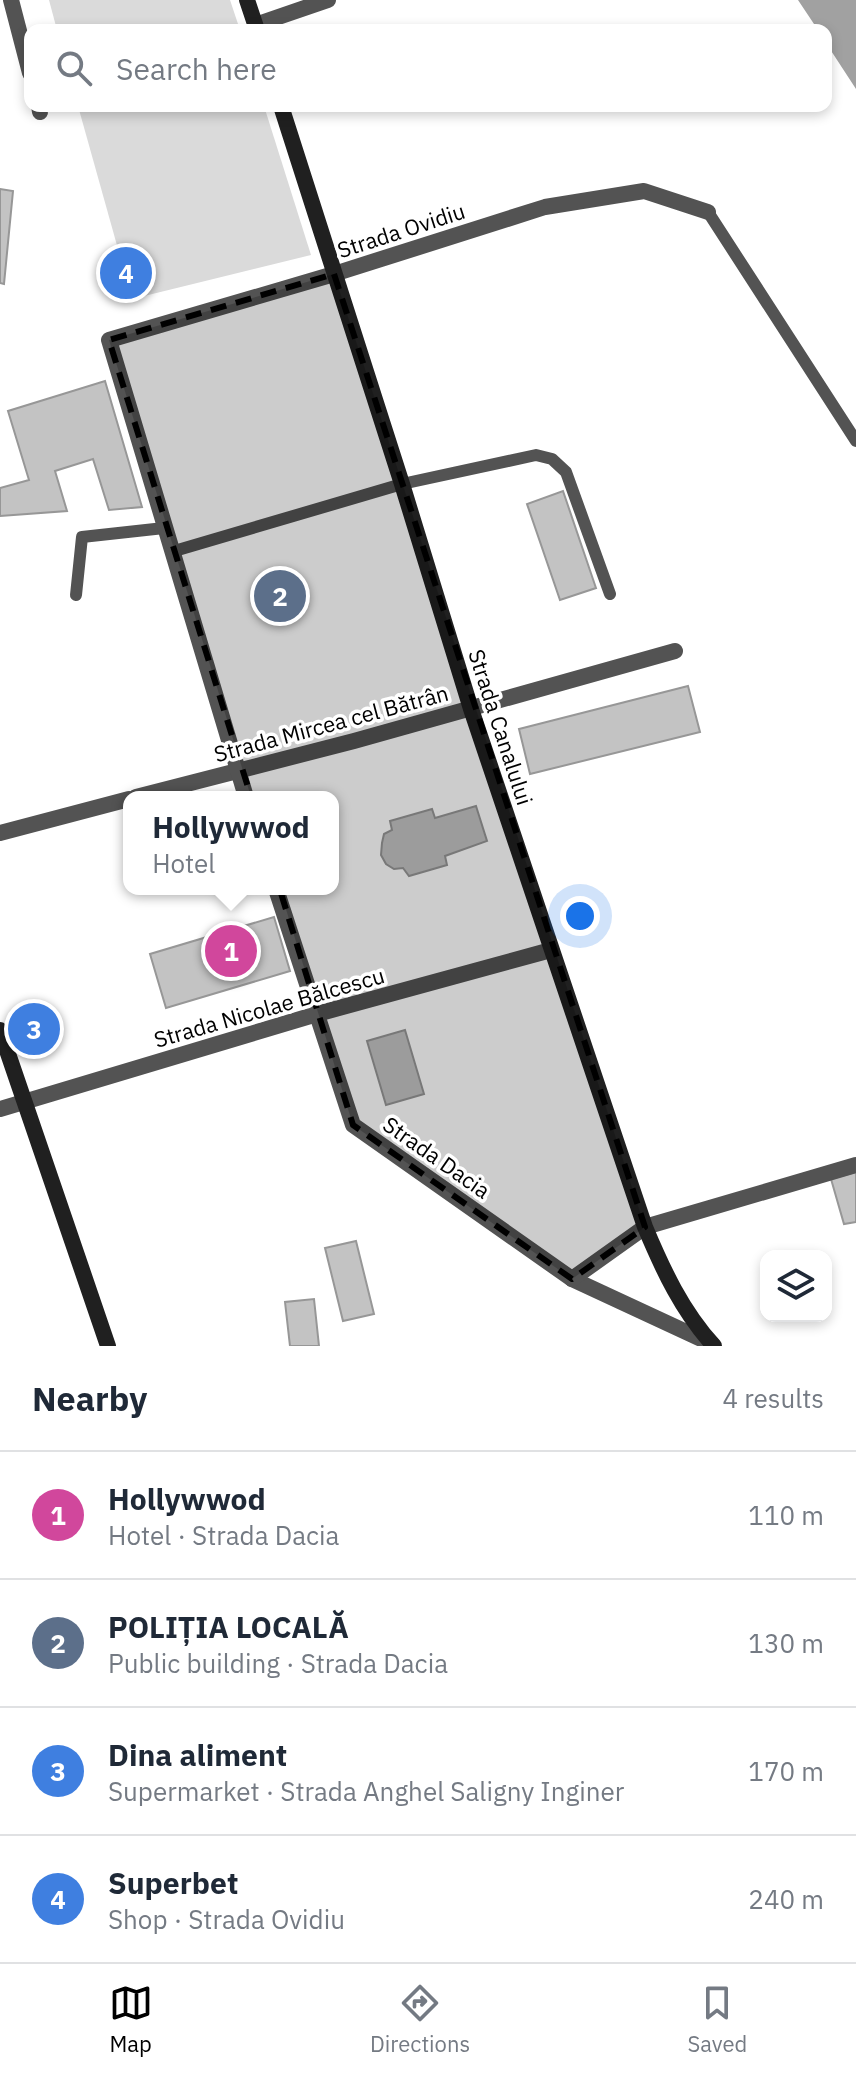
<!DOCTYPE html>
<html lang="en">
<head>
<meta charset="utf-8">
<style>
	body { margin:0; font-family:"IBM Plex Sans",sans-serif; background:#f2f2f3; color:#1f2937 }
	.controls { position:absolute; right:24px; bottom:24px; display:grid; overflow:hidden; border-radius:16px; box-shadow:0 4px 12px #0003 }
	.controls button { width:72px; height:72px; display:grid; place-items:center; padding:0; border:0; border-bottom:2px solid #e0e1e3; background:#fff; color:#1f2937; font:40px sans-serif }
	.you { position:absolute; left:580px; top:916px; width:28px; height:28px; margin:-20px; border:6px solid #fff; border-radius:50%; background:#1a73e8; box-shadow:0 0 0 12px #1a73e833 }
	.badge { display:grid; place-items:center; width:52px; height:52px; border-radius:50%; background:#000; color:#fff; font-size:26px; font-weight:700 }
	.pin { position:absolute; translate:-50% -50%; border:4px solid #fff; box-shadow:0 2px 8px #0006 }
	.popup { position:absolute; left:123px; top:791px; width:216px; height:104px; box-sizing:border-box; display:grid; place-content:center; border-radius:16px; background:#fff; filter:drop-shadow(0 2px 6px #0005); font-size:26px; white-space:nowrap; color:#747a83 }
	.popup b { font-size:30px; color:#1f2937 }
	.popup::after { content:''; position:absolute; left:50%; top:100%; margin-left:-16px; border:16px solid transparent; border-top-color:#fff }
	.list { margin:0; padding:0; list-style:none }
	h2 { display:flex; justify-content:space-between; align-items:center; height:104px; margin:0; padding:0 32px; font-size:34px }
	h2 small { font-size:26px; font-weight:400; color:#747a83 }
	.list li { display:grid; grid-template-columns:52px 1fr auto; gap:24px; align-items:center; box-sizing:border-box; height:128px; padding:0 32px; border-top:2px solid #e0e1e3 }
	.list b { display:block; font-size:30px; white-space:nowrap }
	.list p { margin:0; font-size:26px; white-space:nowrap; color:#747a83 }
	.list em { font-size:26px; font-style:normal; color:#747a83 }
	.icon { flex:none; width:44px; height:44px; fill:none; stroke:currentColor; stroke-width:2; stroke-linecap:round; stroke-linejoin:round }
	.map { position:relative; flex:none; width:856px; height:1346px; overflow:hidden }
	.search { position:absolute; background:#fff; box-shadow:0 4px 12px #0003; left:24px; right:24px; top:24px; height:88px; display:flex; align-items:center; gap:20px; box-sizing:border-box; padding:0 28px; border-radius:16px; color:#747a83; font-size:30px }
	.sheet { height:616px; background:#fff }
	nav { display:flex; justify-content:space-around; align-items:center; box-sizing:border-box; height:112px; border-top:2px solid #e0e1e3; background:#fff; font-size:22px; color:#747a83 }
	nav a { display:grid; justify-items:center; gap:4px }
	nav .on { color:#000 }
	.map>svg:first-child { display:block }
	.green { fill:#dadada }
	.water { fill:#a1a1a1 }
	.building { fill:#c3c3c3; stroke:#979797; stroke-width:2 }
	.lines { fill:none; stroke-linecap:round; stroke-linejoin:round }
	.lane { stroke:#535353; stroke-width:12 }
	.street { stroke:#535353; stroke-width:16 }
	.secondary { stroke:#202020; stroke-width:16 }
	.marked { fill:#000; fill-opacity:0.2; stroke:#000; stroke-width:6; stroke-dasharray:16 10; stroke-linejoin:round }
	.labels { text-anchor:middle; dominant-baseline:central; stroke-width:7; stroke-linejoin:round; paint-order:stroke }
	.street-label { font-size:22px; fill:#000; stroke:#fff }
</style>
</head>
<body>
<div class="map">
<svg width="856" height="1346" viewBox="0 0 856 1346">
	<rect width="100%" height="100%" fill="#fff"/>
	<!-- green -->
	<g class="green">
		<path d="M 49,0 L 230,0 L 240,30 L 57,30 Z"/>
		<path d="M 78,106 L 264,106 L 311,255 L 132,299 Z"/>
	</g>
	<!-- water -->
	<path class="water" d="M 798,0 L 856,0 L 856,89 L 826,43 L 826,30 L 818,30 Z"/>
	<!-- building -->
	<g class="building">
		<path d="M 0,189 L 13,191 L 4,284 L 0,283 Z"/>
		<path d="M 105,381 L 142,507 L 109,510 L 93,459 L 55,471 L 67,511 L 0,516 L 0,488 L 29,480 L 8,411 Z"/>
		<path d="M 563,491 L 596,588 L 560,600 L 527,504 Z"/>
		<path d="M 688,686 L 700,732 L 530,774 L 519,729 Z"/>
		<path d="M 476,806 L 487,841 L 445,856 L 447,865 L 409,876 L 403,868 L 394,869 L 386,864 L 381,855 L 382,843 L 384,834 L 392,830 L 390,821 L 432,809 L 435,818 Z"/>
		<path d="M 274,917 L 290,971 L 166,1008 L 150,954 Z"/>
		<path d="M 405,1030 L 424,1094 L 386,1105 L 367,1041 Z"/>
		<path d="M 856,1172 L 856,1222 L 844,1224 L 831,1179 Z"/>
		<path d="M 356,1241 L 374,1314 L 343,1321 L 325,1248 Z"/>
		<path d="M 314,1299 L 319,1346 L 290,1346 L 285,1302 Z"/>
	</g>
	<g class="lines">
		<!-- lane -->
		<g class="lane">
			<path d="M 708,212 L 856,441"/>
			<path d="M 171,552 L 402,484 L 536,455 L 552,459 L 566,472 L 610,594"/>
			<path d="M 76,595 L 82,537 L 164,528"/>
		</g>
		<!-- street -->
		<g class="street">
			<path d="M 11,0 L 30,73"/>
			<path d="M 255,25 L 328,0"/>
			<path d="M 39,106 L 40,112"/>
			<path d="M 136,797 L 354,741 L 675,651"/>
			<path d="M 246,797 L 109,340 L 334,274 L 545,207 L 644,191 L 708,212"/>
			<path d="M 0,833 L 129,799"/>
			<path d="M 276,889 L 353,1125 L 572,1279 L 712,1344"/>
			<path d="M 0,1109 L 317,1014 L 551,950"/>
			<path d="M 572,1279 L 645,1227 L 856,1165"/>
		</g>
		<!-- secondary -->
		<g class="secondary">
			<path d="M 247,0 L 257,30"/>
			<path d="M 281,106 L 402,484 L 471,709 L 645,1227 C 663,1270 682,1311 714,1346"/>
			<path d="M 0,1030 L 108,1346"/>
		</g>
	</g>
	<!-- marked area -->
	<path class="marked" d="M 334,274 L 645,1227 L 572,1279 L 353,1125 L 109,340 Z"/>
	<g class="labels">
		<!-- street labels -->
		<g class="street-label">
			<text transform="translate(401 230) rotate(-18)">Strada Ovidiu</text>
			<text transform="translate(331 723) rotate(-15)">Strada Mircea cel Bătrân</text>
			<text transform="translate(501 727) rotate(72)">Strada Canalului</text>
			<text transform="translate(269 1007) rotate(-16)">Strada Nicolae Bălcescu</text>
			<text transform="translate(437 1157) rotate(35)">Strada Dacia</text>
		</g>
	</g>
</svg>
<div class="controls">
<button><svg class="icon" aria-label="layers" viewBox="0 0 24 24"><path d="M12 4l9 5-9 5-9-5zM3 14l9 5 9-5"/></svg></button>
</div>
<div class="you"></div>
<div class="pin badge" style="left:231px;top:951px;background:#d1479c">1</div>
<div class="popup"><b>Hollywwod</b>Hotel</div>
<div class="pin badge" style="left:280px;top:596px;background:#5c6f8a">2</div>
<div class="pin badge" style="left:34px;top:1029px;background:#3f7fe0">3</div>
<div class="pin badge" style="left:126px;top:273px;background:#3f7fe0">4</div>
<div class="search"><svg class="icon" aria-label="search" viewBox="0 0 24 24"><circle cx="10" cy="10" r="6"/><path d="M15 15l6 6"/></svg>Search here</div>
</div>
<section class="sheet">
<h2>Nearby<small>4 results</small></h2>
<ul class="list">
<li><span class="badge" style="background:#d1479c">1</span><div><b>Hollywwod</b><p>Hotel · Strada Dacia</p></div><em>110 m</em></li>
<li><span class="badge" style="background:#5c6f8a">2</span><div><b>POLIȚIA LOCALĂ</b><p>Public building · Strada Dacia</p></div><em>130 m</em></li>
<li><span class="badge" style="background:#3f7fe0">3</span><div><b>Dina aliment</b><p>Supermarket · Strada Anghel Saligny Inginer</p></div><em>170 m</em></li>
<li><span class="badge" style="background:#3f7fe0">4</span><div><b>Superbet</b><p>Shop · Strada Ovidiu</p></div><em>240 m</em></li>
</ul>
</section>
<nav>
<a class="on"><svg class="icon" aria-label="map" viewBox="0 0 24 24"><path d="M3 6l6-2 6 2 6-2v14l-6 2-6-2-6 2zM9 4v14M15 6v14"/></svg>Map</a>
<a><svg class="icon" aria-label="directions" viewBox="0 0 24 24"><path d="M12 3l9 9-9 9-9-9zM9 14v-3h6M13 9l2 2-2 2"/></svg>Directions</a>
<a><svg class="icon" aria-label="saved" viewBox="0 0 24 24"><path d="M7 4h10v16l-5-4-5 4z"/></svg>Saved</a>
</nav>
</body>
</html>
